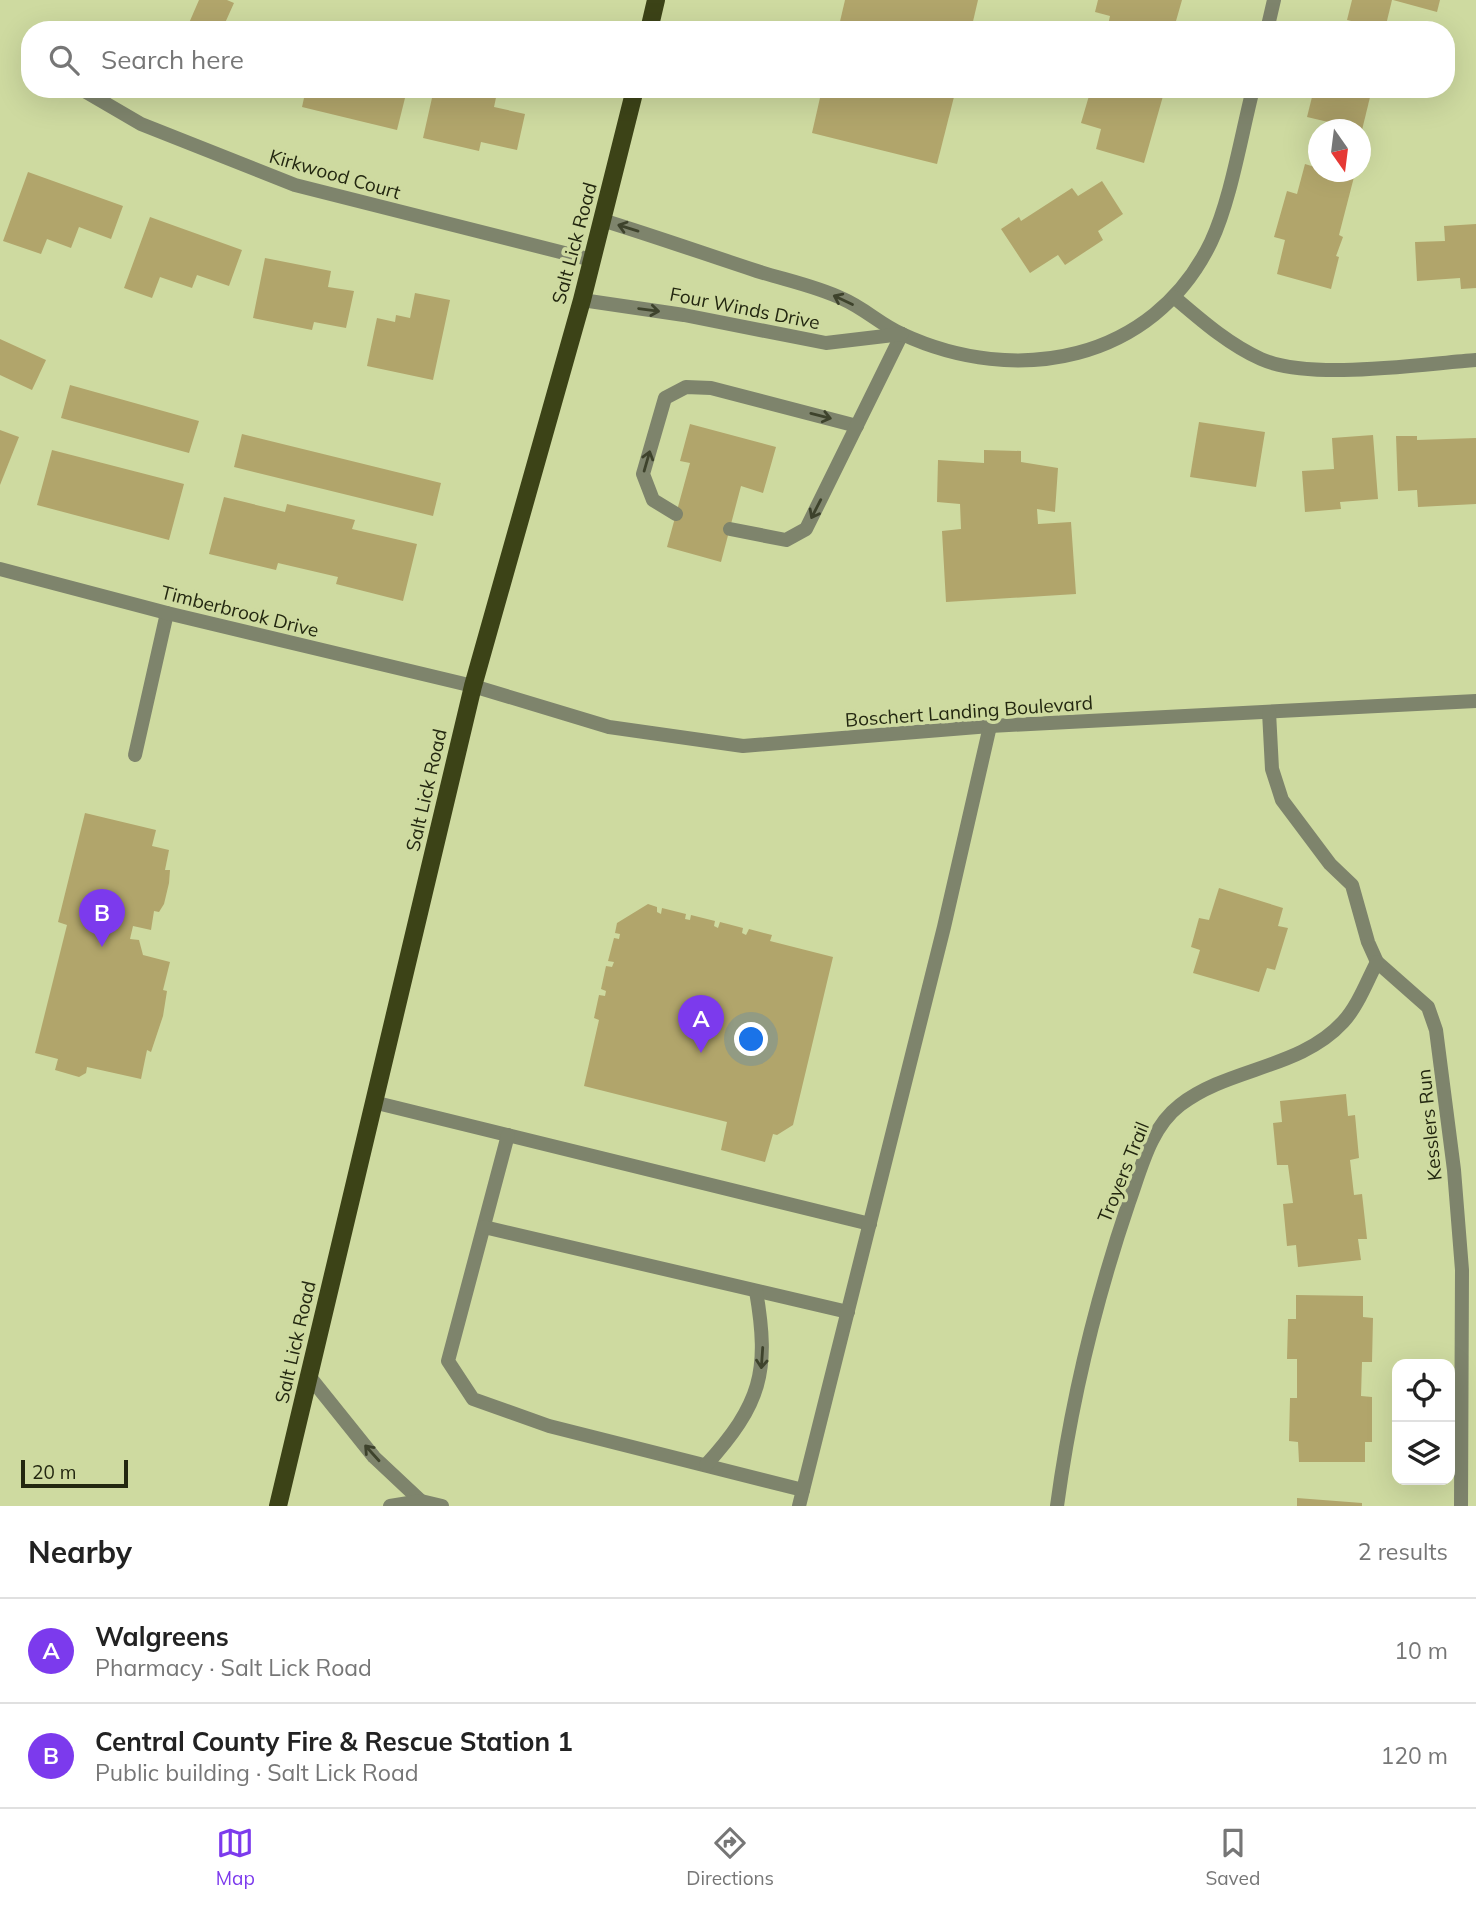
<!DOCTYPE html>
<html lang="en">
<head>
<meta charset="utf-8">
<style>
	body { margin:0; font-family:Mulish,sans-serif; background:#f2f2f2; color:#222 }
	.controls { position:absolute; right:21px; bottom:21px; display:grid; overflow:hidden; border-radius:14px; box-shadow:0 7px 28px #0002 }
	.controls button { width:63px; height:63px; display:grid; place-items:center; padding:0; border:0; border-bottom:2px solid #e0e0e0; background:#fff; color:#222; font:35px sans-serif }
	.compass { position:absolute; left:1308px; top:119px; width:63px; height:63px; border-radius:50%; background:#fff; box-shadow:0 7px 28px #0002; rotate:166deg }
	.scale { position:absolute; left:21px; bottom:18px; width:107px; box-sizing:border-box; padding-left:7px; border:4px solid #232710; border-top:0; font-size:19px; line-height:24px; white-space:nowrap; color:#232710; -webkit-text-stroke:5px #cedaa0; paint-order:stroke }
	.you { position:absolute; left:752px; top:1040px; width:24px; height:24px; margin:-18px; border:5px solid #fff; border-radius:50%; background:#1a73e8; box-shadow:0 0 0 10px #1a73e833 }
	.badge { display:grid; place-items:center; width:46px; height:46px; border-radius:50%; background:#7c3aed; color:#fff; font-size:23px; font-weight:700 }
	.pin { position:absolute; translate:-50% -58px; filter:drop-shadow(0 2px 4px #0008) }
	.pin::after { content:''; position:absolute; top:37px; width:24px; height:21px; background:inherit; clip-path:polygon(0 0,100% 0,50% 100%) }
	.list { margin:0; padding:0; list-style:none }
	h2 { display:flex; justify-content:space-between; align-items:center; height:91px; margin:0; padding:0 28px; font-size:30px }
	h2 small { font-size:23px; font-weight:400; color:#767676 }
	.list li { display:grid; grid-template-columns:46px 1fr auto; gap:21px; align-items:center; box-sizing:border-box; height:105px; padding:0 28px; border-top:2px solid #e0e0e0 }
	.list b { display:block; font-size:26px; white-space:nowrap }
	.list p { margin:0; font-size:23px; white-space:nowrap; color:#767676 }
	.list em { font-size:23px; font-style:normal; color:#767676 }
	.icon { flex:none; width:38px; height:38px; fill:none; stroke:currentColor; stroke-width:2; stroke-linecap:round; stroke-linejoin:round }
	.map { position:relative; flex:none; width:1476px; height:1506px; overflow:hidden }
	.search { position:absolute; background:#fff; box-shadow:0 7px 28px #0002; left:21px; right:21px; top:21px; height:77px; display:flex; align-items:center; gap:18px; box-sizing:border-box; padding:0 24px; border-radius:28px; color:#767676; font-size:26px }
	.sheet { height:301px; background:#fff }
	nav { display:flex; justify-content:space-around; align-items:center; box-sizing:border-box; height:98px; border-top:2px solid #e0e0e0; background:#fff; font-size:19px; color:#767676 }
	nav a { display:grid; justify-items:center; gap:4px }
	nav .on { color:#7c3aed }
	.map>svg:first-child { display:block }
	.building { fill:#b1a56b }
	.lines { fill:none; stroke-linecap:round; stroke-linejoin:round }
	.service { stroke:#7e846c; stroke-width:14 }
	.minor { stroke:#7e846c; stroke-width:14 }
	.primary { stroke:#3c4317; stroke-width:18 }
	.oneway { stroke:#3e432c }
	.labels { text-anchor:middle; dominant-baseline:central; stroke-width:7; stroke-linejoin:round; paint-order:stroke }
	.street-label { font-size:19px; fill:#232710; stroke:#cedaa0 }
</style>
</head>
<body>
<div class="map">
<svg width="1476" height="1506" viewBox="0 0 1476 1506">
	<rect width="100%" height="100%" fill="#cedaa0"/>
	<!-- building -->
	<g class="building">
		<path d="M 199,0 L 227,0 L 234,3 L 225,23 L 240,30 L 186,30 Z"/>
		<path d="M 845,0 L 978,0 L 971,30 L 838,30 Z"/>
		<path d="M 1098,0 L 1182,0 L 1174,28 L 1163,25 L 1162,30 L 1107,30 L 1110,16 L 1095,12 Z"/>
		<path d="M 1352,0 L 1392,0 L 1385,29 L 1347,20 Z"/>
		<path d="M 1393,0 L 1440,0 L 1437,12 Z"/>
		<path d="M 247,89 L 267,89 L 264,97 Z"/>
		<path d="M 306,89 L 386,89 L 406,94 L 397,130 L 302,107 Z"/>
		<path d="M 434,89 L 480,89 L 497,93 L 494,107 L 525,114 L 517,150 L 481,142 L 479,151 L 423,138 Z"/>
		<path d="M 822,89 L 956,89 L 937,164 L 812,133 Z"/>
		<path d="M 1091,89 L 1165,89 L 1144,163 L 1096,149 L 1101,129 L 1081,123 Z"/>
		<path d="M 1314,89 L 1372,89 L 1362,130 L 1307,117 Z"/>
		<path d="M 1305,164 L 1318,168 L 1318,172 L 1354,177 L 1339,235 L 1343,237 L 1336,256 L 1339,257 L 1331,289 L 1277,274 L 1285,240 L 1274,237 L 1287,191 L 1297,194 Z"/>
		<path d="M 28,172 L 123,206 L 111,239 L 79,227 L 71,248 L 47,239 L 41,254 L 3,241 Z"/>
		<path d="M 1102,181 L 1123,214 L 1098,231 L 1103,240 L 1065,265 L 1058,255 L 1030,273 L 1001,229 L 1019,217 L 1021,221 L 1072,188 L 1078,196 Z"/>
		<path d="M 150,217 L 242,250 L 229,286 L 197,275 L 192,288 L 160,277 L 152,298 L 124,288 Z"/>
		<path d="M 1476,224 L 1476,288 L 1461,289 L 1460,278 L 1417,281 L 1415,242 L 1445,241 L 1444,226 Z"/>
		<path d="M 265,258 L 331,271 L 328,287 L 354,291 L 346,328 L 314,322 L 312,330 L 253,318 Z"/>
		<path d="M 415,293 L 450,300 L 433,380 L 367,366 L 377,318 L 395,322 L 396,315 L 410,318 Z"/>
		<path d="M 0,339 L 46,360 L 32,390 L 0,375 Z"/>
		<path d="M 70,385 L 199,421 L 189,453 L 61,418 Z"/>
		<path d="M 1199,422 L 1265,432 L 1256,487 L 1190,477 Z"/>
		<path d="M 690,424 L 776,447 L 763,493 L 741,486 L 721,562 L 667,547 L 690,463 L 680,461 Z"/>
		<path d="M 0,430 L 19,437 L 0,485 Z"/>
		<path d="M 242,434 L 441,483 L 433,516 L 234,467 Z"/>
		<path d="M 1373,435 L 1378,499 L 1340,502 L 1341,509 L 1305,512 L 1302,471 L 1334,469 L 1332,438 Z"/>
		<path d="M 1396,436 L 1417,436 L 1417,440 L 1476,438 L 1476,504 L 1418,507 L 1417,490 L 1398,491 Z"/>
		<path d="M 52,450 L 184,484 L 169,540 L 37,505 Z"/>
		<path d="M 984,450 L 1021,451 L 1021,462 L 1058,468 L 1055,512 L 1037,509 L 1038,524 L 1071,522 L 1076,594 L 946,602 L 942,531 L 961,529 L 960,504 L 937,502 L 938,460 L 984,463 Z"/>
		<path d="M 224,497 L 285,512 L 287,504 L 355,520 L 352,529 L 417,544 L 403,601 L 336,584 L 338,577 L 278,563 L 276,570 L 209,554 Z"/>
		<path d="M 85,813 L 156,830 L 152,846 L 169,850 L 165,870 L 170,870 L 169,883 L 164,904 L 159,912 L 154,911 L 151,930 L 133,926 L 130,939 L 139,940 L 143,955 L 170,962 L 163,990 L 167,991 L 163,1016 L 151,1052 L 147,1050 L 141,1079 L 87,1067 L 86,1073 L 79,1077 L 55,1070 L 58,1059 L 35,1053 L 67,925 L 58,922 Z"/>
		<path d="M 1219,888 L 1283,908 L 1278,926 L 1288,928 L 1275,970 L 1267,968 L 1259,992 L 1193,973 L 1200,950 L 1191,947 L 1199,918 L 1209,920 Z"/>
		<path d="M 648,904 L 657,907 L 657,912 L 661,914 L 662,908 L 686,914 L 685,919 L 690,920 L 691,915 L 715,921 L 714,926 L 718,928 L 720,922 L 743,928 L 742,933 L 746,935 L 749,929 L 772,935 L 770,941 L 833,957 L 793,1125 L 777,1135 L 773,1134 L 765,1162 L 721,1150 L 727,1122 L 584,1086 L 599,1020 L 594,1018 L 599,995 L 605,996 L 606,991 L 601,989 L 606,966 L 612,967 L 614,962 L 608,961 L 614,938 L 619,939 L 620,934 L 615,933 L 617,923 Z"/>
		<path d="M 1346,1094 L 1348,1116 L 1355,1115 L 1359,1158 L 1350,1160 L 1354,1195 L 1362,1194 L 1367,1239 L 1358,1239 L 1361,1260 L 1298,1267 L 1296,1245 L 1287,1246 L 1283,1204 L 1293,1203 L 1288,1165 L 1277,1165 L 1273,1123 L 1282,1122 L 1280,1101 Z"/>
		<path d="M 1296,1295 L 1363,1296 L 1363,1317 L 1373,1318 L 1372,1362 L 1362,1362 L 1361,1396 L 1372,1397 L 1372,1442 L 1365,1442 L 1365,1462 L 1299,1462 L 1298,1442 L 1289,1441 L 1290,1398 L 1297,1398 L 1297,1359 L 1287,1359 L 1288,1319 L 1296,1319 Z"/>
		<path d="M 1297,1498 L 1362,1503 L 1362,1506 L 1297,1506 Z"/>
	</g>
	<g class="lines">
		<!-- service -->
		<g class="service">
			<path d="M 676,514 L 653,500 L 643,474 L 665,398 L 686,387 L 711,388 L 857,426"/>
			<path d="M 730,529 L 786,540 L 806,529 L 902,334"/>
			<path d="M 135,755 L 167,613"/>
			<path d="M 373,1102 L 870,1224"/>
			<path d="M 508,1135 L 448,1361 L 473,1399 L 549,1426 L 803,1490"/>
			<path d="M 484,1227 L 848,1312"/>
			<path d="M 309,1376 L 374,1457 L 421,1501"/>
			<path d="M 706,1465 C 761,1404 770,1372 756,1291"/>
			<path d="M 390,1506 L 421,1501 L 442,1506"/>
		</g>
		<!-- minor -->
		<g class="minor">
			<path d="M 1267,30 L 1274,0"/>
			<path d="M 81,89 L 141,124 L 295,185 L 592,260"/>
			<path d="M 602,220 C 654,236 705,254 757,271 C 785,280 816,286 843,299 C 864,308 881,325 902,334 C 1016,387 1153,362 1211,242 C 1231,199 1241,136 1253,89"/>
			<path d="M 1174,297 C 1201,320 1228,344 1261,359 C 1310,381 1421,364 1476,360"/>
			<path d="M 582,300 L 684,315 L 826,343 L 902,334"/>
			<path d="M 0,569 L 167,613 L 473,686 L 609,727 L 743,746 L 990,726 L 1476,701"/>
			<path d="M 1269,712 L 1272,769 L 1282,800 L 1330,864 L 1352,885 L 1368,942 L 1377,962 L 1428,1007 L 1436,1030 L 1454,1170 L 1462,1270 L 1461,1506"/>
			<path d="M 799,1506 L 944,927 L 990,726"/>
			<path d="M 1057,1506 C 1071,1402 1095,1302 1129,1202 C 1141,1169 1150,1128 1180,1105 C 1229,1067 1300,1069 1343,1022 C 1358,1006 1367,981 1377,962"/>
		</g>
		<!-- primary -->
		<g class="primary">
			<path d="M 649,30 L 656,0"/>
			<path d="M 278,1506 L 473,686 L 582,300 L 635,89"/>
		</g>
	</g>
	<!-- one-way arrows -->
	<defs><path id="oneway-shaft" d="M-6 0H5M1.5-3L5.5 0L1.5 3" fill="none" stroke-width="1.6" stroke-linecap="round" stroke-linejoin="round" transform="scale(1.75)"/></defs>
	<g class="oneway">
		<use href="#oneway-shaft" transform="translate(628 228) rotate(-163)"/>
		<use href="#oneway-shaft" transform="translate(843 300) rotate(-155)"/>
		<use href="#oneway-shaft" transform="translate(649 310) rotate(8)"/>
		<use href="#oneway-shaft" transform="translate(821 416) rotate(14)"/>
		<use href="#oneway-shaft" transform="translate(647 461) rotate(-74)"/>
		<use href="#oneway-shaft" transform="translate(816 509) rotate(117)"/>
		<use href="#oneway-shaft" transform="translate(762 1358) rotate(94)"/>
		<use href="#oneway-shaft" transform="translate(372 1453) rotate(-132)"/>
	</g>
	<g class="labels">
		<!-- street labels -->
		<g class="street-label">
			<text transform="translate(335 174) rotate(16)">Kirkwood Court</text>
			<text transform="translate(574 243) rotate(-75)">Salt Lick Road</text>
			<text transform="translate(745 308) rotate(11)">Four Winds Drive</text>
			<text transform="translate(240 611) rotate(14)">Timberbrook Drive</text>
			<text transform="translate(969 711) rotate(-4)">Boschert Landing Boulevard</text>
			<text transform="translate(426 790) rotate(-77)">Salt Lick Road</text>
			<text transform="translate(1429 1125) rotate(-96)">Kesslers Run</text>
			<text transform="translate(1123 1172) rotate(-68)">Troyers Trail</text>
			<text transform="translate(295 1342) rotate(-77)">Salt Lick Road</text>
		</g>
	</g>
</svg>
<div class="controls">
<button><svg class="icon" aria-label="locate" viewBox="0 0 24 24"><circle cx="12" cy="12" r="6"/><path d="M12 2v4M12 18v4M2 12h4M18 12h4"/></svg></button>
<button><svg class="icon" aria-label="layers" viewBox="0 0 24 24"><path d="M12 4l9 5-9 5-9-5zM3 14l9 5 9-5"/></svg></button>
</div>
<svg class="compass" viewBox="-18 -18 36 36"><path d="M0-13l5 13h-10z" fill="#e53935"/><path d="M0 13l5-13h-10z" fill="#767676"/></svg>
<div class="scale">20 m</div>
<div class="you"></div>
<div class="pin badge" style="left:701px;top:1053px">A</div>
<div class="pin badge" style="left:102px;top:947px">B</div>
<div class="search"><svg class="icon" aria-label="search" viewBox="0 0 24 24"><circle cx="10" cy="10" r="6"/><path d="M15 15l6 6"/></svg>Search here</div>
</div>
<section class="sheet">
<h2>Nearby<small>2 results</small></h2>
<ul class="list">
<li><span class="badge">A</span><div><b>Walgreens</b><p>Pharmacy · Salt Lick Road</p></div><em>10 m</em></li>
<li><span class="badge">B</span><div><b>Central County Fire &amp; Rescue Station 1</b><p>Public building · Salt Lick Road</p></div><em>120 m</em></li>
</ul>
</section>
<nav>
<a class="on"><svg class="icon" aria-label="map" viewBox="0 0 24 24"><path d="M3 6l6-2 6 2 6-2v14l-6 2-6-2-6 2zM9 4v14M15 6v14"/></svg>Map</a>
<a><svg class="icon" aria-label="directions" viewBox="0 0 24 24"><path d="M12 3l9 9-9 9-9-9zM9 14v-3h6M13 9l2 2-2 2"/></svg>Directions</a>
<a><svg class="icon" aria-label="saved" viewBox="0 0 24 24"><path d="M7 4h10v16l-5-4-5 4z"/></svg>Saved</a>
</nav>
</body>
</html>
